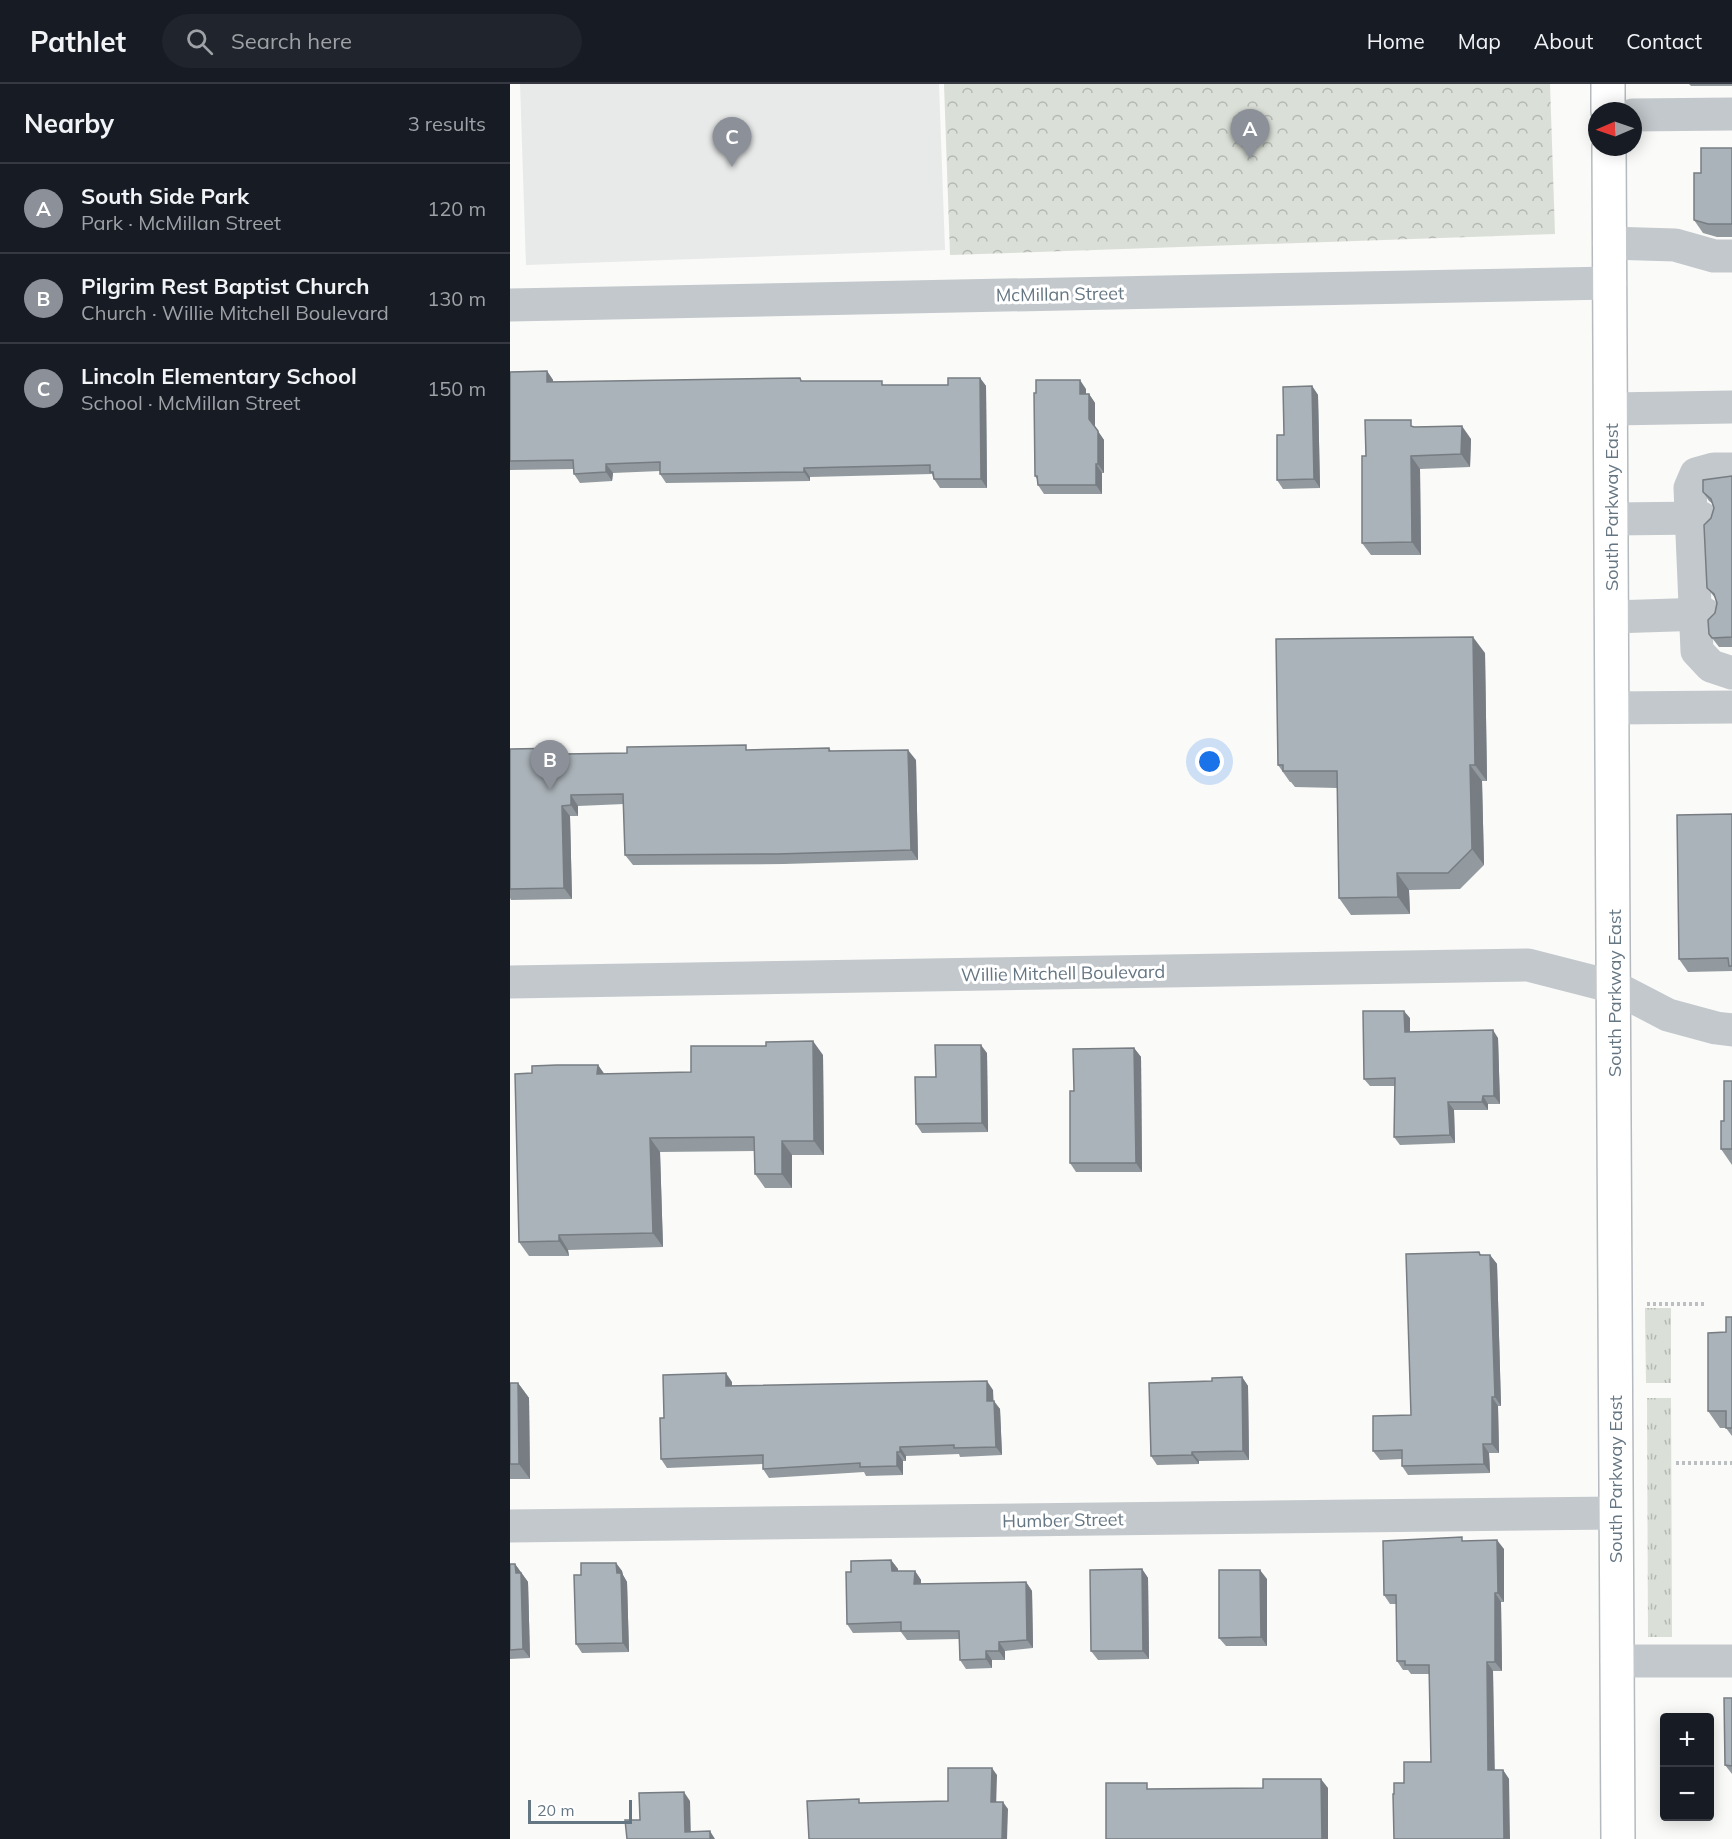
<!DOCTYPE html>
<html lang="en">
<head>
<meta charset="utf-8">
<style>
	body { margin:0; font-family:Mulish,sans-serif; background:#20242c; color:#f1f3f6 }
	.controls { position:absolute; right:18px; bottom:18px; display:grid; overflow:hidden; border-radius:6px; box-shadow:0 3px 15px #0003 }
	.controls button { width:54px; height:54px; display:grid; place-items:center; padding:0; border:0; border-bottom:2px solid #363941; background:#171b24; color:#f1f3f6; font:30px sans-serif }
	.compass { position:absolute; left:1078px; top:18px; width:54px; height:54px; border-radius:50%; background:#171b24; box-shadow:0 3px 15px #0003; rotate:268deg }
	.scale { position:absolute; left:18px; bottom:15px; width:104px; box-sizing:border-box; padding-left:6px; border:3px solid #657683; border-top:0; font-size:16px; line-height:21px; white-space:nowrap; color:#657683; -webkit-text-stroke:4px #fff; paint-order:stroke }
	.you { position:absolute; left:700px; top:678px; width:21px; height:21px; margin:-15px; border:4px solid #fff; border-radius:50%; background:#1a73e8; box-shadow:0 0 0 9px #1a73e833 }
	.badge { display:grid; place-items:center; width:39px; height:39px; border-radius:50%; background:#8c9099; color:#fff; font-size:20px; font-weight:700 }
	.pin { position:absolute; translate:-50% -50px; filter:drop-shadow(0 2px 3px #0008) }
	.pin::after { content:''; position:absolute; top:32px; width:21px; height:18px; background:inherit; clip-path:polygon(0 0,100% 0,50% 100%) }
	.list { margin:0; padding:0; list-style:none }
	h2 { display:flex; justify-content:space-between; align-items:center; height:78px; margin:0; padding:0 24px; font-size:26px }
	h2 small { font-size:20px; font-weight:400; color:#9ea1a6 }
	.list li { display:grid; grid-template-columns:39px 1fr auto; gap:18px; align-items:center; box-sizing:border-box; height:90px; padding:0 24px; border-top:2px solid #363941 }
	.list b { display:block; font-size:22px; white-space:nowrap }
	.list p { margin:0; font-size:20px; white-space:nowrap; color:#9ea1a6 }
	.list em { font-size:20px; font-style:normal; color:#9ea1a6 }
	.icon { flex:none; width:33px; height:33px; fill:none; stroke:currentColor; stroke-width:2; stroke-linecap:round; stroke-linejoin:round }
	.map { position:relative; flex:none; width:1222px; height:1755px; overflow:hidden }
	header { display:flex; align-items:center; gap:36px; box-sizing:border-box; height:84px; padding:0 30px; background:#171b24; border-bottom:2px solid #363941 }
	header strong { font-size:28px }
	nav { display:flex; gap:33px; margin-inline-start:auto; font-size:21px }
	.search { width:420px; height:54px; background:#20242c; display:flex; align-items:center; gap:15px; box-sizing:border-box; padding:0 21px; border-radius:33px; color:#9ea1a6; font-size:22px }
	main { display:flex }
	aside { flex:1; background:#171b24 }
	.map>svg:first-child { display:block }
	.built { fill:#e8e9e9 }
	.grass { fill:url(#grass-tufts) }
	.forest { fill:url(#forest-crowns) }
	.lines { fill:none; stroke-linecap:round; stroke-linejoin:round }
	.major-casing { stroke:#b5babe; stroke-width:36 }
	.path { stroke:#bbbfc2; stroke-width:4; stroke-dasharray:3 3; stroke-linecap:butt }
	.minor { stroke:#c3c8cc; stroke-width:33 }
	.major { stroke:#fff; stroke-width:33 }
	.wall { fill:#929a9f }
	.shaded-wall { fill:#777d82 }
	.building { fill:#aab3b9; stroke:#777d82; stroke-width:1.5 }
	.labels { text-anchor:middle; dominant-baseline:central; stroke-width:6; stroke-linejoin:round; paint-order:stroke }
	.street-label { font-size:18px; fill:#657683; stroke:#fff }
</style>
</head>
<body>
<header>
<strong>Pathlet</strong>
<div class="search"><svg class="icon" aria-label="search" viewBox="0 0 24 24"><circle cx="10" cy="10" r="6"/><path d="M15 15l6 6"/></svg>Search here</div>
<nav><a>Home</a><a>Map</a><a>About</a><a>Contact</a></nav>
</header>
<main>
<aside>
<h2>Nearby<small>3 results</small></h2>
<ul class="list">
<li><span class="badge">A</span><div><b>South Side Park</b><p>Park · McMillan Street</p></div><em>120 m</em></li>
<li><span class="badge">B</span><div><b>Pilgrim Rest Baptist Church</b><p>Church · Willie Mitchell Boulevard</p></div><em>130 m</em></li>
<li><span class="badge">C</span><div><b>Lincoln Elementary School</b><p>School · McMillan Street</p></div><em>150 m</em></li>
</ul>
</aside>
<div class="map">
<svg width="1222" height="1755" viewBox="0 0 1222 1755">
	<defs>
		<pattern id="grass-tufts" width="24" height="20" patternUnits="userSpaceOnUse" patternTransform="scale(1.5)"><rect width="24" height="20" fill="#dadfd7"/><path d="M3 7l-1-3M5 7V3M7 7l1-3M15 17l-1-3M17 17v-4M19 17l1-3" fill="none" stroke="#b4b9b4"/></pattern>
		<pattern id="forest-crowns" width="20" height="18" patternUnits="userSpaceOnUse" patternTransform="scale(1.5)"><rect width="20" height="18" fill="#dadfd7"/><path d="M2 6a3 3 0 1 1 6 0M12 15a3 3 0 1 1 6 0" fill="none" stroke="#b4b9b4"/></pattern>
	</defs>
	<rect width="100%" height="100%" fill="#fafaf8"/>
	<!-- built -->
	<path class="built" d="M 10,0 L 429,0 L 435,166 L 16,181 Z"/>
	<!-- grass -->
	<g class="grass">
		<path d="M 1135,1224 L 1161,1224 L 1161,1299 L 1136,1299 Z"/>
		<path d="M 1137,1314 L 1161,1314 L 1162,1553 L 1138,1553 Z"/>
	</g>
	<!-- forest -->
	<path class="forest" d="M 434,0 L 1040,0 L 1045,150 L 440,171 Z"/>
	<g class="lines">
		<!-- major casing -->
		<g class="major-casing">
			<g id="major">
				<path d="M 1098,0 L 1098,27"/>
				<path d="M 1099,63 C 1103,627 1103,1191 1108,1755"/>
			</g>
		</g>
		<!-- path -->
		<g class="path">
			<path d="M 1137,1220 L 1196,1220"/>
			<path d="M 1166,1379 L 1222,1379"/>
		</g>
		<!-- minor -->
		<g class="minor">
			<path d="M 1123,31 L 1222,30"/>
			<path d="M 1099,159 L 1165,161 L 1204,172 L 1222,172"/>
			<path d="M 0,221 L 1100,199"/>
			<path d="M 1101,325 L 1222,323"/>
			<path d="M 1222,385 L 1204,385 L 1186,390 L 1180,404 L 1187,567 L 1201,582 L 1222,589"/>
			<path d="M 1102,435 L 1192,434"/>
			<path d="M 1102,533 L 1195,530"/>
			<path d="M 1103,624 L 1222,623"/>
			<path d="M 0,898 L 1018,881 L 1104,903 L 1158,931 L 1206,944 L 1222,946"/>
			<path d="M 0,1442 L 1105,1429"/>
			<path d="M 1107,1577 L 1222,1577"/>
		</g>
		<!-- major -->
		<use href="#major" class="major"/>
	</g>
	<!-- wall -->
	<g class="wall">
		<path d="M 1179,0 L 1222,0 L 1222,2 L 1181,2 Z"/>
		<path d="M 1222,64 L 1222,153 L 1207,153 L 1193,149 L 1184,136 L 1191,89 Z"/>
		<path d="M 37,287 L 43,296 L 43,298 L 292,297 L 375,301 L 438,301 L 470,294 L 476,302 L 477,404 L 430,404 L 424,395 L 423,393 L 422,390 L 300,393 L 300,397 L 156,399 L 150,390 L 150,387 L 103,389 L 102,397 L 70,399 L 64,390 L 64,385 L 0,386 L 0,288 Z"/>
		<path d="M 802,302 L 808,311 L 810,404 L 773,405 L 767,396 L 774,351 Z"/>
		<path d="M 576,305 L 576,310 L 579,310 L 585,319 L 585,344 L 594,356 L 594,389 L 592,389 L 592,410 L 534,410 L 528,401 L 527,395 L 525,392 Z"/>
		<path d="M 905,343 L 961,355 L 960,383 L 910,385 L 911,471 L 861,471 L 852,459 L 856,372 Z"/>
		<path d="M 1222,392 L 1222,563 L 1209,563 L 1199,550 L 1207,519 L 1206,515 L 1197,504 L 1201,434 L 1204,424 L 1203,420 L 1199,417 L 1193,408 Z"/>
		<path d="M 975,569 L 977,697 L 972,697 L 974,781 L 950,805 L 899,806 L 900,830 L 841,831 L 829,814 L 827,704 L 785,703 L 781,698 L 780,698 L 768,681 Z"/>
		<path d="M 53,664 L 58,670 L 117,669 L 319,664 L 321,667 L 406,676 L 408,776 L 274,780 L 123,781 L 115,771 L 114,720 L 68,722 L 68,732 L 60,732 L 62,815 L 1,816 L 0,814 L 0,805 Z"/>
		<path d="M 1222,730 L 1222,887 L 1178,888 L 1169,875 Z"/>
		<path d="M 900,934 L 900,948 L 988,954 L 990,1020 L 978,1020 L 978,1026 L 944,1026 L 945,1059 L 890,1061 L 884,1053 L 885,1002 L 860,1002 L 854,995 Z"/>
		<path d="M 624,964 L 631,973 L 632,1088 L 566,1088 L 560,1079 Z"/>
		<path d="M 477,969 L 478,1048 L 412,1049 L 406,1040 L 426,993 Z"/>
		<path d="M 313,971 L 314,1071 L 282,1071 L 282,1104 L 255,1104 L 245,1090 L 245,1067 L 150,1068 L 153,1163 L 58,1166 L 59,1172 L 19,1172 L 9,1158 L 22,989 L 88,981 L 94,990 L 181,988 Z"/>
		<path d="M 1222,997 L 1222,1081 L 1211,1065 L 1214,1037 Z"/>
		<path d="M 969,1168 L 971,1171 L 980,1171 L 987,1180 L 991,1322 L 988,1322 L 989,1369 L 979,1369 L 980,1389 L 898,1391 L 892,1382 L 892,1375 L 870,1376 L 863,1367 L 901,1331 Z"/>
		<path d="M 1222,1233 L 1222,1352 L 1216,1344 L 1210,1344 L 1198,1327 L 1216,1248 Z"/>
		<path d="M 732,1293 L 738,1302 L 739,1376 L 689,1377 L 689,1380 L 647,1381 L 641,1372 L 702,1297 Z"/>
		<path d="M 222,1298 L 222,1302 L 483,1306 L 483,1317 L 490,1325 L 492,1371 L 450,1373 L 449,1370 L 396,1372 L 396,1377 L 393,1377 L 393,1391 L 356,1392 L 354,1388 L 259,1394 L 253,1385 L 253,1380 L 157,1384 L 151,1375 L 154,1334 Z"/>
		<path d="M 0,1299 L 8,1299 L 19,1314 L 20,1395 L 0,1395 Z"/>
		<path d="M 955,1457 L 994,1465 L 994,1518 L 991,1518 L 992,1587 L 983,1587 L 984,1686 L 993,1686 L 999,1695 L 884,1710 L 894,1699 L 921,1678 L 919,1590 L 901,1590 L 898,1586 L 893,1586 L 887,1577 L 886,1520 L 880,1520 L 874,1511 Z"/>
		<path d="M 381,1476 L 388,1485 L 388,1487 L 405,1487 L 411,1496 L 411,1500 L 516,1498 L 522,1507 L 523,1564 L 495,1567 L 495,1576 L 482,1576 L 482,1584 L 456,1585 L 450,1576 L 449,1555 L 397,1556 L 391,1548 L 343,1549 L 337,1540 L 341,1488 Z"/>
		<path d="M 106,1479 L 112,1487 L 113,1491 L 117,1498 L 119,1568 L 72,1569 L 66,1560 Z"/>
		<path d="M 0,1480 L 5,1480 L 18,1498 L 20,1574 L 0,1575 Z"/>
		<path d="M 632,1485 L 638,1494 L 639,1575 L 588,1576 L 581,1567 Z"/>
		<path d="M 757,1495 L 757,1562 L 716,1562 L 709,1554 Z"/>
		<path d="M 1222,1614 L 1222,1690 L 1215,1681 Z"/>
	</g>
	<!-- shaded-wall -->
	<g class="shaded-wall">
		<path d="M 37,287 L 43,296 L 43,307 L 37,298 Z"/>
		<path d="M 470,294 L 476,302 L 477,404 L 471,395 Z"/>
		<path d="M 570,296 L 576,305 L 576,319 L 570,310 Z"/>
		<path d="M 802,302 L 808,311 L 810,404 L 804,395 Z"/>
		<path d="M 579,310 L 585,319 L 585,344 L 579,335 Z"/>
		<path d="M 952,342 L 961,355 L 960,383 L 951,370 Z"/>
		<path d="M 588,347 L 594,356 L 594,389 L 588,380 Z"/>
		<path d="M 901,372 L 910,385 L 911,471 L 902,458 Z"/>
		<path d="M 96,380 L 103,389 L 102,397 L 96,388 Z"/>
		<path d="M 586,380 L 592,389 L 592,410 L 586,401 Z"/>
		<path d="M 294,384 L 300,393 L 300,397 L 294,388 Z"/>
		<path d="M 963,553 L 975,569 L 977,697 L 965,681 Z"/>
		<path d="M 398,666 L 406,676 L 408,776 L 401,766 Z"/>
		<path d="M 960,681 L 972,697 L 974,781 L 962,765 Z"/>
		<path d="M 61,711 L 68,722 L 68,732 L 61,721 Z"/>
		<path d="M 52,722 L 60,732 L 62,815 L 54,804 Z"/>
		<path d="M 887,789 L 899,806 L 900,830 L 888,813 Z"/>
		<path d="M 894,927 L 900,934 L 900,956 L 895,948 Z"/>
		<path d="M 983,946 L 988,954 L 990,1020 L 984,1012 Z"/>
		<path d="M 303,957 L 313,971 L 314,1071 L 304,1057 Z"/>
		<path d="M 471,961 L 477,969 L 478,1048 L 472,1039 Z"/>
		<path d="M 624,964 L 631,973 L 632,1088 L 626,1079 Z"/>
		<path d="M 88,981 L 98,995 L 87,990 Z"/>
		<path d="M 973,1012 L 978,1020 L 978,1026 L 972,1018 Z"/>
		<path d="M 938,1018 L 944,1026 L 945,1059 L 940,1051 Z"/>
		<path d="M 140,1054 L 150,1068 L 153,1163 L 143,1149 Z"/>
		<path d="M 272,1057 L 282,1071 L 282,1104 L 272,1090 Z"/>
		<path d="M 49,1151 L 58,1166 L 59,1172 L 49,1157 Z"/>
		<path d="M 980,1171 L 987,1180 L 991,1322 L 985,1313 Z"/>
		<path d="M 216,1289 L 222,1298 L 222,1311 L 216,1302 Z"/>
		<path d="M 732,1293 L 738,1302 L 739,1376 L 733,1367 Z"/>
		<path d="M 477,1297 L 483,1306 L 484,1326 L 477,1317 Z"/>
		<path d="M 8,1299 L 19,1314 L 20,1395 L 9,1380 Z"/>
		<path d="M 982,1313 L 988,1322 L 989,1369 L 982,1360 Z"/>
		<path d="M 484,1317 L 490,1325 L 492,1371 L 486,1363 Z"/>
		<path d="M 973,1360 L 979,1369 L 980,1389 L 974,1380 Z"/>
		<path d="M 390,1363 L 396,1372 L 396,1377 L 390,1368 Z"/>
		<path d="M 387,1368 L 393,1377 L 393,1391 L 387,1382 Z"/>
		<path d="M 682,1368 L 689,1377 L 689,1380 L 682,1371 Z"/>
		<path d="M 987,1456 L 994,1465 L 994,1518 L 988,1509 Z"/>
		<path d="M 381,1476 L 388,1485 L 388,1496 L 382,1487 Z"/>
		<path d="M 106,1479 L 112,1487 L 113,1491 L 117,1498 L 119,1568 L 113,1559 Z"/>
		<path d="M 5,1480 L 18,1498 L 20,1574 L 13,1565 Z"/>
		<path d="M 632,1485 L 638,1494 L 639,1575 L 633,1567 Z"/>
		<path d="M 750,1486 L 757,1495 L 757,1562 L 751,1553 Z"/>
		<path d="M 405,1487 L 411,1496 L 411,1509 L 404,1500 Z"/>
		<path d="M 516,1498 L 522,1507 L 523,1564 L 517,1556 Z"/>
		<path d="M 985,1509 L 991,1518 L 992,1587 L 985,1578 Z"/>
		<path d="M 489,1558 L 495,1567 L 495,1576 L 489,1567 Z"/>
		<path d="M 476,1567 L 482,1576 L 482,1584 L 476,1575 Z"/>
		<path d="M 977,1578 L 983,1587 L 985,1695 L 978,1686 Z"/>
		<path d="M 482,1684 L 487,1691 L 486,1725 L 481,1718 Z"/>
		<path d="M 993,1686 L 999,1695 L 1000,1755 L 994,1755 Z"/>
		<path d="M 811,1695 L 818,1704 L 818,1755 L 812,1755 Z"/>
		<path d="M 174,1708 L 180,1717 L 181,1755 L 175,1748 Z"/>
		<path d="M 493,1718 L 498,1725 L 497,1755 L 492,1755 Z"/>
		<path d="M 200,1747 L 205,1755 L 200,1755 Z"/>
	</g>
	<!-- building -->
	<g class="building">
		<path d="M 1191,64 L 1222,64 L 1222,140 L 1198,140 L 1184,136 L 1184,89 L 1191,89 Z"/>
		<path d="M 37,287 L 37,298 L 290,294 L 291,297 L 372,297 L 372,301 L 438,301 L 438,294 L 470,294 L 471,395 L 424,395 L 423,388 L 420,388 L 420,381 L 294,384 L 294,388 L 150,390 L 150,378 L 96,380 L 96,388 L 64,390 L 63,376 L 0,377 L 0,288 Z"/>
		<path d="M 526,296 L 570,296 L 570,310 L 579,310 L 579,335 L 588,347 L 588,380 L 586,380 L 586,401 L 528,401 L 527,392 L 525,392 L 524,309 L 526,309 Z"/>
		<path d="M 802,302 L 804,395 L 767,396 L 767,351 L 774,351 L 773,303 Z"/>
		<path d="M 855,336 L 901,336 L 901,342 L 904,343 L 952,342 L 951,370 L 901,372 L 902,458 L 852,459 L 852,372 L 856,372 Z"/>
		<path d="M 1222,392 L 1222,553 L 1202,554 L 1199,550 L 1198,536 L 1205,529 L 1207,519 L 1204,510 L 1197,504 L 1194,441 L 1201,434 L 1204,424 L 1201,415 L 1193,408 L 1193,396 Z"/>
		<path d="M 963,553 L 965,681 L 960,681 L 962,765 L 938,789 L 887,789 L 888,813 L 829,814 L 827,687 L 773,687 L 773,681 L 768,681 L 766,555 Z"/>
		<path d="M 236,661 L 236,666 L 319,664 L 319,667 L 398,666 L 401,766 L 267,770 L 115,771 L 113,710 L 61,711 L 61,721 L 52,722 L 54,804 L 0,805 L 0,665 L 53,664 L 54,670 L 117,669 L 117,663 Z"/>
		<path d="M 1222,730 L 1222,882 L 1219,882 L 1218,874 L 1169,875 L 1167,731 Z"/>
		<path d="M 853,927 L 894,927 L 895,948 L 983,946 L 984,1012 L 973,1012 L 972,1018 L 938,1018 L 940,1051 L 884,1053 L 885,994 L 854,995 Z"/>
		<path d="M 303,957 L 304,1057 L 272,1057 L 272,1090 L 245,1090 L 244,1053 L 140,1054 L 143,1149 L 49,1151 L 49,1157 L 9,1158 L 5,990 L 22,989 L 22,982 L 47,981 L 88,981 L 87,990 L 181,988 L 181,962 L 256,962 L 256,958 Z"/>
		<path d="M 425,961 L 471,961 L 472,1039 L 406,1040 L 405,993 L 426,993 Z"/>
		<path d="M 624,964 L 626,1079 L 560,1079 L 560,1007 L 564,1007 L 563,965 Z"/>
		<path d="M 1214,997 L 1222,997 L 1222,1065 L 1211,1065 L 1211,1037 L 1214,1037 Z"/>
		<path d="M 969,1168 L 970,1171 L 980,1171 L 985,1313 L 982,1313 L 982,1360 L 973,1360 L 974,1380 L 892,1382 L 892,1366 L 863,1367 L 863,1332 L 901,1331 L 896,1170 Z"/>
		<path d="M 1216,1233 L 1222,1233 L 1222,1344 L 1216,1344 L 1216,1327 L 1198,1327 L 1198,1249 L 1216,1248 Z"/>
		<path d="M 216,1289 L 216,1302 L 477,1297 L 477,1317 L 484,1317 L 486,1363 L 444,1364 L 444,1361 L 390,1363 L 390,1368 L 387,1368 L 387,1382 L 350,1383 L 350,1379 L 253,1385 L 253,1371 L 151,1375 L 150,1334 L 154,1334 L 153,1291 Z"/>
		<path d="M 732,1293 L 733,1367 L 682,1368 L 682,1371 L 641,1372 L 639,1299 L 702,1297 L 702,1294 Z"/>
		<path d="M 0,1299 L 8,1299 L 9,1380 L 0,1380 Z"/>
		<path d="M 952,1453 L 952,1457 L 987,1456 L 988,1509 L 985,1509 L 985,1578 L 977,1578 L 978,1686 L 993,1686 L 994,1755 L 884,1755 L 883,1710 L 884,1710 L 884,1699 L 894,1699 L 894,1678 L 921,1678 L 919,1581 L 895,1581 L 895,1577 L 887,1577 L 886,1511 L 874,1511 L 873,1457 Z"/>
		<path d="M 381,1476 L 382,1487 L 405,1487 L 404,1500 L 516,1498 L 517,1556 L 489,1558 L 489,1567 L 476,1567 L 476,1575 L 450,1576 L 449,1547 L 391,1547 L 391,1538 L 337,1540 L 336,1488 L 341,1488 L 341,1477 Z"/>
		<path d="M 71,1479 L 106,1479 L 107,1489 L 111,1489 L 113,1559 L 66,1560 L 64,1491 L 71,1491 Z"/>
		<path d="M 0,1480 L 5,1480 L 6,1489 L 11,1489 L 13,1565 L 0,1566 Z"/>
		<path d="M 632,1485 L 633,1567 L 581,1567 L 580,1486 Z"/>
		<path d="M 709,1486 L 750,1486 L 751,1553 L 709,1554 Z"/>
		<path d="M 1214,1614 L 1222,1614 L 1222,1682 L 1215,1681 Z"/>
		<path d="M 438,1684 L 482,1684 L 481,1718 L 493,1718 L 492,1755 L 299,1755 L 297,1717 L 349,1715 L 349,1719 L 438,1717 Z"/>
		<path d="M 753,1695 L 811,1695 L 812,1755 L 596,1755 L 596,1699 L 637,1699 L 637,1705 L 753,1704 Z"/>
		<path d="M 174,1708 L 175,1748 L 200,1747 L 200,1755 L 117,1755 L 115,1736 L 130,1736 L 129,1709 Z"/>
	</g>
	<g class="labels">
		<!-- street labels -->
		<g class="street-label">
			<text transform="translate(550 210) rotate(-1)">McMillan Street</text>
			<text transform="translate(1101 423) rotate(-90)">South Parkway East</text>
			<text transform="translate(553 889) rotate(-1)">Willie Mitchell Boulevard</text>
			<text transform="translate(1104 909) rotate(-90)">South Parkway East</text>
			<text transform="translate(1105 1395) rotate(-90)">South Parkway East</text>
			<text transform="translate(553 1436) rotate(-1)">Humber Street</text>
		</g>
	</g>
</svg>
<div class="controls">
<button>+</button>
<button>−</button>
</div>
<svg class="compass" viewBox="-18 -18 36 36"><path d="M0-13l5 13h-10z" fill="#e53935"/><path d="M0 13l5-13h-10z" fill="#9ea1a6"/></svg>
<div class="scale">20 m</div>
<div class="you"></div>
<div class="pin badge" style="left:740px;top:75px">A</div>
<div class="pin badge" style="left:40px;top:706px">B</div>
<div class="pin badge" style="left:222px;top:83px">C</div>
</div>
</main>
</body>
</html>
